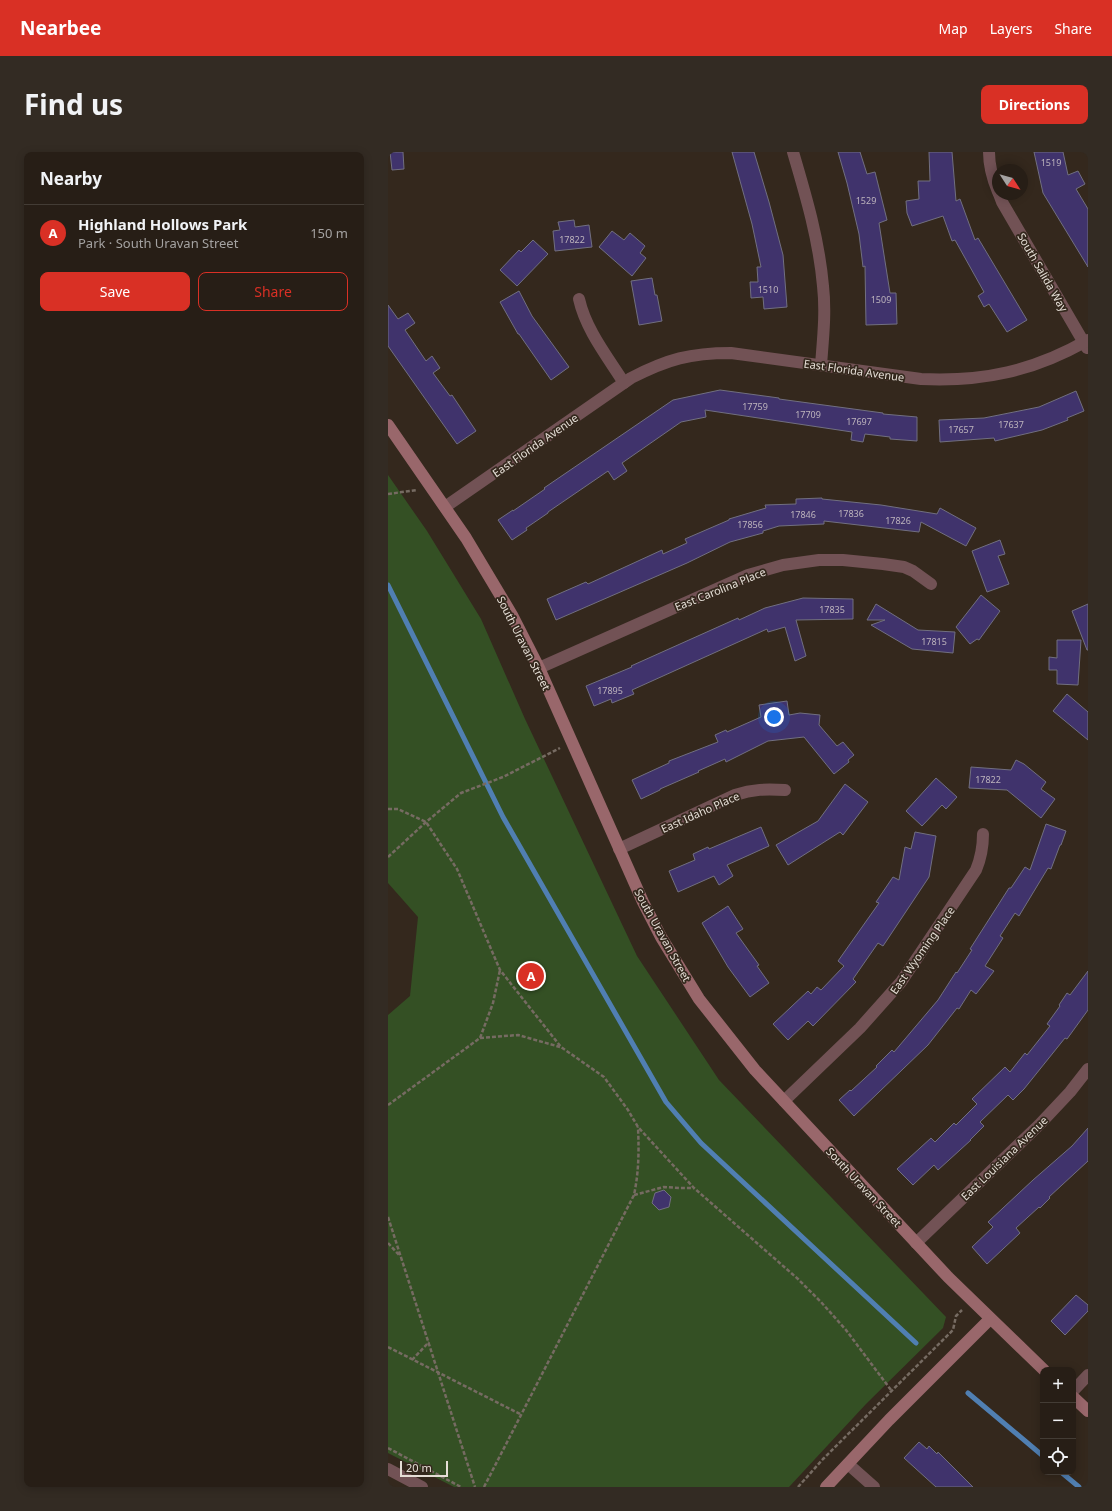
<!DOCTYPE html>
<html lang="en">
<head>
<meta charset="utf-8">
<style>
	body { margin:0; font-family:"Noto Sans",sans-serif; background:#332b23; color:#f1f3f6 }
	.controls { position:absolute; right:12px; bottom:12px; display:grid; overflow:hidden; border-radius:8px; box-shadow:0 2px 10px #0003 }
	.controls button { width:36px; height:36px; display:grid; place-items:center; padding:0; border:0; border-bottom:1px solid #433c35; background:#271e16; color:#f1f3f6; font:20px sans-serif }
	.compass { position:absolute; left:604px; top:12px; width:36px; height:36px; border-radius:50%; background:#271e16; box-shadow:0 2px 10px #0003; rotate:126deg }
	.scale { position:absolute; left:12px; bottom:10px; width:48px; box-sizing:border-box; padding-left:4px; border:2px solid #e5ded6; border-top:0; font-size:11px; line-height:14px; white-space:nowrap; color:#e5ded6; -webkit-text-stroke:3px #34281d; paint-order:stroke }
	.you { position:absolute; left:386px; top:565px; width:14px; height:14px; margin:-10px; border:3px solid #fff; border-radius:50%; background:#1a73e8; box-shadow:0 0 0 6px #1a73e833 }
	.badge { display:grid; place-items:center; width:26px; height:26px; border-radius:50%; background:#d93025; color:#fff; font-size:13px; font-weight:700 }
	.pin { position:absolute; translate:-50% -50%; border:2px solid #fff; box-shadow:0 1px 4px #0006 }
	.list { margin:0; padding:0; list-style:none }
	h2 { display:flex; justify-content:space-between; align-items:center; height:52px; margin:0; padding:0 16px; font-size:17px }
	h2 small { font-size:13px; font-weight:400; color:#a4a2a1 }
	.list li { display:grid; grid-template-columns:26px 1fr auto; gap:12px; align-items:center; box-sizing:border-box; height:56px; padding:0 16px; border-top:1px solid #433c35 }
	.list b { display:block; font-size:15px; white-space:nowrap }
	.list p { margin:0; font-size:13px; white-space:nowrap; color:#a4a2a1 }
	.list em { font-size:13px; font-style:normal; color:#a4a2a1 }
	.actions { display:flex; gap:8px; padding:12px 16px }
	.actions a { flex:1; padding:9px 0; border:1px solid #d93025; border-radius:8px; text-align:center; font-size:14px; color:#d93025 }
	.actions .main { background:#d93025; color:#fff }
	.icon { flex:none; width:22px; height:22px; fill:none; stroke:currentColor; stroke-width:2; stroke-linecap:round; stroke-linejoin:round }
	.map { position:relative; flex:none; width:700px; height:1335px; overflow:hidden; border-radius:8px }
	header { display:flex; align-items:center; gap:24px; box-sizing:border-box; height:56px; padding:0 20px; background:#d93025; color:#fff }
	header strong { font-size:19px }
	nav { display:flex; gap:22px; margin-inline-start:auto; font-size:14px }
	.intro { display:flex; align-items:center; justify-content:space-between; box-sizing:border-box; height:96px; padding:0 24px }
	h1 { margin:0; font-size:28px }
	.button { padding:10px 18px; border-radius:8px; background:#d93025; color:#fff; font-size:14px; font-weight:700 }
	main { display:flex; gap:24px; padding:0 24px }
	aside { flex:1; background:#271e16; border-radius:8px; box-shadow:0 2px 10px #0003 }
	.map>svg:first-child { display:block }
	.green { fill:#345024 }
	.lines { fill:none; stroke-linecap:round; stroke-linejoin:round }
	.stream { stroke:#507fb2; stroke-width:5 }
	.building { fill:#40336c; stroke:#716f80 }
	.path { stroke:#766b62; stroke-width:2.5; stroke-dasharray:4 2; stroke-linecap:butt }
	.street { stroke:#725255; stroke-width:12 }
	.secondary { stroke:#99676b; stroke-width:12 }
	.labels { text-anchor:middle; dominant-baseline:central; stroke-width:3.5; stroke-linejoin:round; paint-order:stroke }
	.number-label { font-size:9px; fill:#bcb3bc }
	.street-label { font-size:11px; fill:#e5ded6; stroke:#34281d }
</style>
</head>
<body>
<header>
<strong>Nearbee</strong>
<nav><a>Map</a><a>Layers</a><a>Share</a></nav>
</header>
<div class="intro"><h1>Find us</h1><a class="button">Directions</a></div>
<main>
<aside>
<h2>Nearby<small></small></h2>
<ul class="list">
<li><span class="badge">A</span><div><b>Highland Hollows Park</b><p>Park · South Uravan Street</p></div><em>150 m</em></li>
</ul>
<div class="actions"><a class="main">Save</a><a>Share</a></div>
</aside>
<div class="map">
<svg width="700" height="1335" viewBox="0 0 700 1335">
	<rect width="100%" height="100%" fill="#34281d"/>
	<!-- green -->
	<path class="green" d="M 0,323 L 39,379 L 93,467 L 137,567 L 249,804 L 331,928 L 558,1165 L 555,1176 L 478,1252 L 401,1335 L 66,1335 L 0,1301 L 0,863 L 22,844 L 30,765 L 0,731 Z"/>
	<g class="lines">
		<!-- stream -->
		<g class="stream">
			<path d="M 0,433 L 115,665 L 278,950 L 313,991 L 528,1191"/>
			<path d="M 580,1241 L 655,1304"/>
			<path d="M 673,1320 L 691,1335"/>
		</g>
	</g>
	<!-- building -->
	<g class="building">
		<path d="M 2,0 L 15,0 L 16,17 L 4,18 Z"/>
		<path d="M 344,0 L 366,0 L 381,50 L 395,103 L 399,155 L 376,157 L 375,145 L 363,146 L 362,130 L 370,130 L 369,115 L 373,115 L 364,72 Z"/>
		<path d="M 450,0 L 472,0 L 479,22 L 487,20 L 499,68 L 491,71 L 502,141 L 508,141 L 509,172 L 478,173 L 477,114 L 475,115 L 471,82 L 459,31 Z"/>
		<path d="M 541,0 L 564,0 L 568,49 L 572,47 L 587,88 L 590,86 L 639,168 L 619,180 L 601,152 L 596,155 L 590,144 L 596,140 L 567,88 L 564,89 L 555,64 L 524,74 L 519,61 L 518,49 L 531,47 L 530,29 L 542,29 Z"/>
		<path d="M 646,0 L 675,0 L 680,23 L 690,19 L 697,32 L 688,37 L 700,57 L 700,115 L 655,41 Z"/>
		<path d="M 186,68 L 187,75 L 201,73 L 204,95 L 167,99 L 165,79 L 172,78 L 170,70 Z"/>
		<path d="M 224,79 L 236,88 L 242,81 L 257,94 L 252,101 L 258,106 L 244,124 L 211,95 Z"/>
		<path d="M 145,88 L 160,102 L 129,134 L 112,118 L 131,98 L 133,100 Z"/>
		<path d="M 264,126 L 267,143 L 269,143 L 274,169 L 251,173 L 243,129 Z"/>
		<path d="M 131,139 L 144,164 L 181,215 L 163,228 L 131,182 L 130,182 L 112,150 Z"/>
		<path d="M 0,153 L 10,167 L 20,161 L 27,171 L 17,178 L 38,209 L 44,204 L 52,216 L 45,221 L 62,244 L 64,243 L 88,279 L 69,292 L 0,194 Z"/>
		<path d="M 332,238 L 391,246 L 391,247 L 495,261 L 495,262 L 529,265 L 529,289 L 502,287 L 502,285 L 477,282 L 475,290 L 463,288 L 464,280 L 317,258 L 318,265 L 293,270 L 234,311 L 239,319 L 226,328 L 220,319 L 160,360 L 160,361 L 138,376 L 139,378 L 124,388 L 110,368 L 125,358 L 125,359 L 157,337 L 156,336 L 285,248 Z"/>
		<path d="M 688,239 L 696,259 L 679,266 L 680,268 L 654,278 L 607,289 L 606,286 L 552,290 L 551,268 L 596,266 L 651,255 Z"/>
		<path d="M 434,346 L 434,347 L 493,353 L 549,362 L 552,356 L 588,376 L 578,394 L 533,370 L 531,380 L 436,369 L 436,372 L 391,374 L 375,379 L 375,381 L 342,390 L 299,411 L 168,468 L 159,447 L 198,430 L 200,432 L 274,398 L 275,402 L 299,391 L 297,387 L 341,368 L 341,367 L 378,356 L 377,353 L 408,352 L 408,347 Z"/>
		<path d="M 612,388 L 617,402 L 610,404 L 621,432 L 599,440 L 584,399 Z"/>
		<path d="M 593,443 L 612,459 L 591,488 L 589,487 L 582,492 L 568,475 Z"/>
		<path d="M 415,446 L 465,447 L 465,467 L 408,468 L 418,504 L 407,509 L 397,475 L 380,480 L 379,477 L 244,538 L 246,542 L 224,551 L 223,547 L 206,554 L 198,534 L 244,515 L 243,514 L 350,466 L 351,468 L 377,456 Z"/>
		<path d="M 488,452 L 530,478 L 567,480 L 565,501 L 524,497 L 483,473 L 497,468 L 479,468 Z"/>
		<path d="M 700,452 L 700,498 L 699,498 L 684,459 Z"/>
		<path d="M 669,488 L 693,488 L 690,533 L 669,532 L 669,518 L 661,518 L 661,505 L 669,506 Z"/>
		<path d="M 679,542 L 700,560 L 700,588 L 665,559 Z"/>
		<path d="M 399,549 L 401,563 L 412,561 L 432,563 L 431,573 L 449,594 L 455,590 L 466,603 L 460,608 L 461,610 L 446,622 L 416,585 L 380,589 L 338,610 L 337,607 L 310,619 L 311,620 L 272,637 L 272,638 L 253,647 L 244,628 L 281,611 L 281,609 L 330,590 L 327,583 L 338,578 L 339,580 L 373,565 L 371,553 Z"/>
		<path d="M 628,608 L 636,612 L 658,630 L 653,637 L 667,647 L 653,666 L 619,638 L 581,636 L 583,615 L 623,618 Z"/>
		<path d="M 548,626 L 569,645 L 558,657 L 554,653 L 534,674 L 518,659 Z"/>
		<path d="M 457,632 L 480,650 L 455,683 L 452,680 L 400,713 L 388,693 L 430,669 Z"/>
		<path d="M 658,672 L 678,679 L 673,693 L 672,693 L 663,717 L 660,716 L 631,764 L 627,761 L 612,784 L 615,786 L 597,814 L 606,819 L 588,842 L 583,838 L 571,857 L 569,856 L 540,893 L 466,964 L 451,948 L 462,938 L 463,939 L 489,915 L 488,914 L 504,898 L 506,900 L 550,848 L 568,820 L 569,821 L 584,798 L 582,797 L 621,736 L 623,736 L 637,715 L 642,718 Z"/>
		<path d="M 373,675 L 381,694 L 339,713 L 345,724 L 331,733 L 326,724 L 290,740 L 281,719 L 307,708 L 305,702 L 320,695 L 321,697 Z"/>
		<path d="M 527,680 L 548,684 L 541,725 L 495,794 L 490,791 L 465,827 L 468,830 L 425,874 L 420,869 L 400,888 L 385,872 L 420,839 L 423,842 L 429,835 L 433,838 L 456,814 L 450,809 L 491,751 L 488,750 L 505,725 L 511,728 L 517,695 L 523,697 Z"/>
		<path d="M 340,754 L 355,777 L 348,781 L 371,813 L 369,814 L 381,831 L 362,845 L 340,815 L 314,771 Z"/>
		<path d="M 700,819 L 700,858 L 679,887 L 677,886 L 636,937 L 625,948 L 620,943 L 592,970 L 596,974 L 582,988 L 583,988 L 550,1018 L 546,1013 L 525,1033 L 509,1017 L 543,986 L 547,990 L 566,971 L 568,973 L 589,952 L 584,947 L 617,915 L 622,920 L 637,901 L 639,903 L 662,874 L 659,872 L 672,854 L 671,853 L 679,841 L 682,843 Z"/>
		<path d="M 700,976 L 700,1009 L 661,1045 L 662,1046 L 652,1056 L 651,1055 L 628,1076 L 632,1081 L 599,1112 L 584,1095 L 605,1075 L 600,1070 L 645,1028 L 684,994 Z"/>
		<path d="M 276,1038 L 283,1045 L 281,1055 L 271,1058 L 264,1051 L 267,1041 Z"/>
		<path d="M 688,1143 L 700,1153 L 700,1159 L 677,1183 L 663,1169 Z"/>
		<path d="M 531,1290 L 539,1297 L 541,1294 L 549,1302 L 550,1300 L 585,1335 L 548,1335 L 516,1306 Z"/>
	</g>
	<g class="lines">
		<!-- path -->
		<g class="path">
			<path d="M 0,342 L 29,338"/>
			<path d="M 0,657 L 10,657 L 38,670 L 69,717 L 112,818 L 173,895 L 216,925 L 240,958 L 250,975 L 306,1036 L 410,1127 L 433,1150 L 458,1178 L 503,1238"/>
			<path d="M 0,705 L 38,670 L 73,641 L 115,625 L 172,596"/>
			<path d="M 92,886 L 130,883 L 172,895"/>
			<path d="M 0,953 L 92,886 L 105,851 L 112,818"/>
			<path d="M 246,1043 L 276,1035 L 291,1036 L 306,1036"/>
			<path d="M 0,1065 L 87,1335"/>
			<path d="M 0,1091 L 12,1104"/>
			<path d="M 0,1195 L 132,1262"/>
			<path d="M 24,1208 L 41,1190"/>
			<path d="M 0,1296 L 73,1335"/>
			<path d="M 96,1335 L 246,1043 C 251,1019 251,999 250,975"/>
			<path d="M 410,1335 L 435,1307 L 565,1178 L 568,1164 L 574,1158"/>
		</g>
		<!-- street -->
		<g class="street">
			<path d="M 405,0 C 418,44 431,88 435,134 C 438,160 435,187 433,213"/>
			<path d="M 601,0 C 601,13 605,28 610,40"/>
			<path d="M 611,42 L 614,50 L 699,196"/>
			<path d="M 191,147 C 198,178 219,204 236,231"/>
			<path d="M 57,355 L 243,226 C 280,207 302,201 343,201 L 533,227 C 595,230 646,219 700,188"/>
			<path d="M 151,516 L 360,423 L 395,413 L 431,408 L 455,408 L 495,412 L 516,415 L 525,419 L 543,432"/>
			<path d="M 231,697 L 347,643 C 365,637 378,637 397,638"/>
			<path d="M 396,949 L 472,876 L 513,830 L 588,718 C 593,706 595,696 595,682"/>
			<path d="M 528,1091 L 651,973 L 682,940 L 700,917"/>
			<path d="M 685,1239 L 700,1223"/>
			<path d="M 460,1312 L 486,1335"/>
			<path d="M 0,1317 L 34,1335"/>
		</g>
		<!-- secondary -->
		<g class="secondary">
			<path d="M 0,273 L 78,386 L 124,463 L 151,516 L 255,750 L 273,785 L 311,847 L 367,918 L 560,1125 L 656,1218"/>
			<path d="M 685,1245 L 700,1259"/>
			<path d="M 438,1335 L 501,1268 L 602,1167"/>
		</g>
	</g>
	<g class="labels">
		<!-- number labels -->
		<g class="number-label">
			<text x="663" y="10">1519</text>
			<text x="478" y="48">1529</text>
			<text x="184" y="87">17822</text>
			<text x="380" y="137">1510</text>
			<text x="493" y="147">1509</text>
			<text x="367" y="254">17759</text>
			<text x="420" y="262">17709</text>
			<text x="471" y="269">17697</text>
			<text x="623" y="272">17637</text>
			<text x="573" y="277">17657</text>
			<text x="463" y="361">17836</text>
			<text x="415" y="362">17846</text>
			<text x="510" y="368">17826</text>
			<text x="362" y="372">17856</text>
			<text x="444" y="457">17835</text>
			<text x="546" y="489">17815</text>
			<text x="222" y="538">17895</text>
			<text x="600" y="627">17822</text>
		</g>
		<!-- street labels -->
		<g class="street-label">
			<text transform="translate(655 120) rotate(60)">South Salida Way</text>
			<text transform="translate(466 218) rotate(8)">East Florida Avenue</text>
			<text transform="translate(147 293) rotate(-35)">East Florida Avenue</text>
			<text transform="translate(332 437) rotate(-22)">East Carolina Place</text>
			<text transform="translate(136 491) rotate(63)">South Uravan Street</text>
			<text transform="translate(312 660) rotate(-24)">East Idaho Place</text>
			<text transform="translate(275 783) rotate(61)">South Uravan Street</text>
			<text transform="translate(534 798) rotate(-55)">East Wyoming Place</text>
			<text transform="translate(616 1006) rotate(-44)">East Louisiana Avenue</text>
			<text transform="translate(476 1035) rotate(47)">South Uravan Street</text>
		</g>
	</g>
</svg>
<div class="controls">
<button>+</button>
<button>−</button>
<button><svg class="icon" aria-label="locate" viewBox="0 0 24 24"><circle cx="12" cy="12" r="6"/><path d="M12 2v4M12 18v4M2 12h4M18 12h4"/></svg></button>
</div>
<svg class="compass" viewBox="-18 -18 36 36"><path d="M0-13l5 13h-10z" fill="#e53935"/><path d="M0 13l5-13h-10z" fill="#a4a2a1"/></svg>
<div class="scale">20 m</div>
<div class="you"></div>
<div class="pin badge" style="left:143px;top:824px">A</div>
</div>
</main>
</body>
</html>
